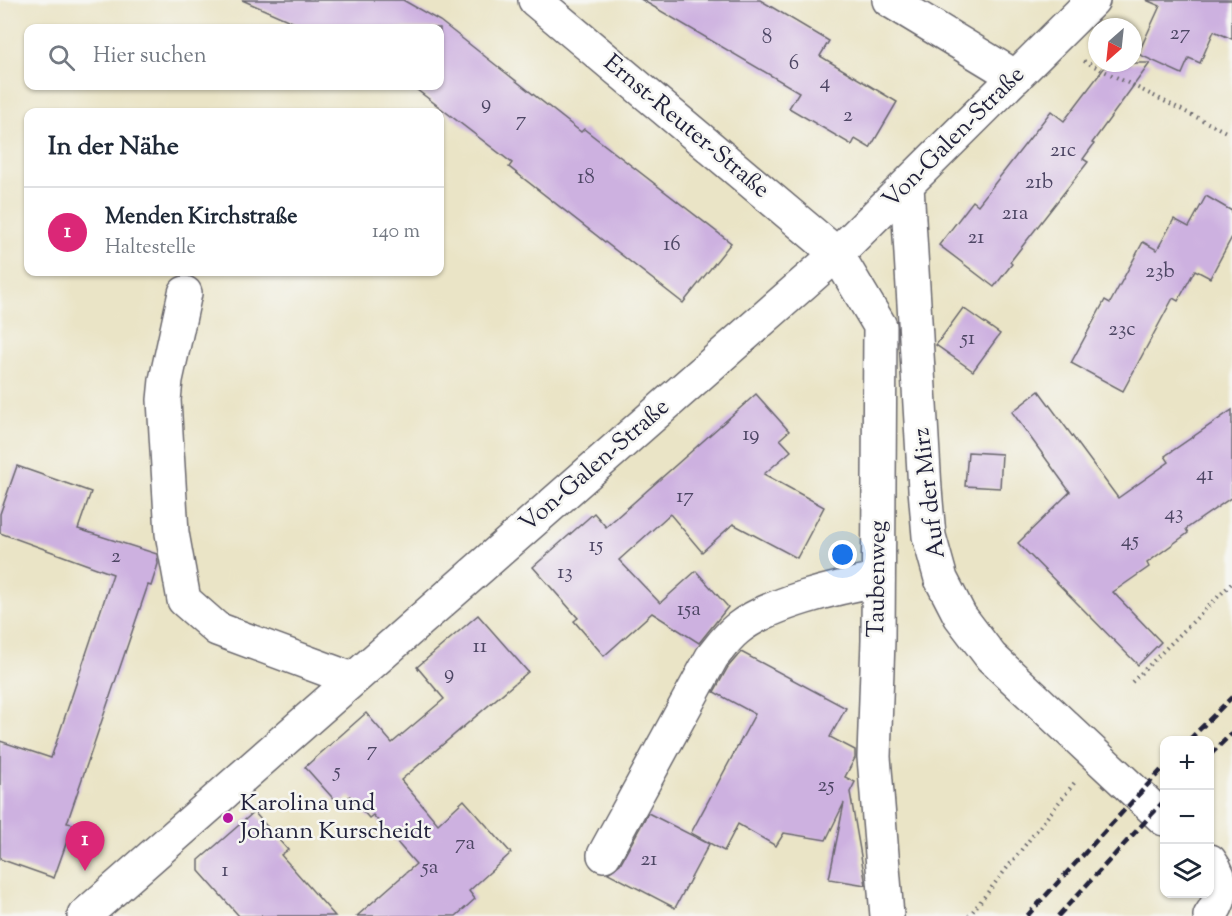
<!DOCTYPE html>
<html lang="de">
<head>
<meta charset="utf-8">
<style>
	body { margin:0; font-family:"Sorts Mill Goudy",serif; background:#f2f2f3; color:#1f2937 }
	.controls { position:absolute; right:18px; bottom:18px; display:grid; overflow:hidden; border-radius:12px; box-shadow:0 2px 4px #0004 }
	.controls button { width:54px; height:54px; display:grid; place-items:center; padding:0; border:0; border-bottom:2px solid #e0e1e3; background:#fff; color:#1f2937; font:30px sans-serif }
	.compass { position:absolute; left:1088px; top:18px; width:54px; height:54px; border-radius:50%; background:#fff; box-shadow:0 2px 4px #0004; rotate:207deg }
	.you { position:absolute; left:843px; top:555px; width:21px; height:21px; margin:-15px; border:4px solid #fff; border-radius:50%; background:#1a73e8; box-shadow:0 0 0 9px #1a73e833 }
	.badge { display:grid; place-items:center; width:39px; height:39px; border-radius:50%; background:#db2777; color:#fff; font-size:20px; font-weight:700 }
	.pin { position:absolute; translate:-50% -50px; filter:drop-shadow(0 2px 3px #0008) }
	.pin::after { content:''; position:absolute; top:32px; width:21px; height:18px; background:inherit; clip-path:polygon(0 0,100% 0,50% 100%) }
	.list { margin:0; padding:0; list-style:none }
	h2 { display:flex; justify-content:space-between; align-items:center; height:78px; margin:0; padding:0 24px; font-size:26px }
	h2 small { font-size:20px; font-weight:400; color:#747a83 }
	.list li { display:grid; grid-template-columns:39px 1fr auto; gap:18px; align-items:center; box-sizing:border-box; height:90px; padding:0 24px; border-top:2px solid #e0e1e3 }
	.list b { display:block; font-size:22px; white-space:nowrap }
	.list p { margin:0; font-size:20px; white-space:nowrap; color:#747a83 }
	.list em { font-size:20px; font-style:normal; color:#747a83 }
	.icon { flex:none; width:33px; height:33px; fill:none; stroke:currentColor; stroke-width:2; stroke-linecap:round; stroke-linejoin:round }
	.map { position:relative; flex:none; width:1232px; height:916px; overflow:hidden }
	.search { position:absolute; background:#fff; box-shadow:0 2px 4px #0004; left:24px; top:24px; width:420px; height:66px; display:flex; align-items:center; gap:15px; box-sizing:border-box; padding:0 21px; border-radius:12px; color:#747a83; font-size:22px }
	.panel { position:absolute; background:#fff; box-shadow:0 2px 4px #0004; left:24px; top:108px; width:420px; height:168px; border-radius:12px }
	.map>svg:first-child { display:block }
	.building { fill:#cdb1e0 }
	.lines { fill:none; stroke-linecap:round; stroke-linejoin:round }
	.minor-casing { stroke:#68666c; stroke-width:36 }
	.path { stroke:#68666c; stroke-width:4; stroke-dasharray:1.5 4.5; stroke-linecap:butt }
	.minor { stroke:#fff; stroke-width:33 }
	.rail { stroke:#22223b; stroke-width:4.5; stroke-dasharray:9 4.5; stroke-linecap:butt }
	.poi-dot { fill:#b5179e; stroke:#f6f6f2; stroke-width:2 }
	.labels { text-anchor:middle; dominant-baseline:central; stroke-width:5; stroke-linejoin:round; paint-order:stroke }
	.number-label { font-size:21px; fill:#4d4664 }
	.street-label { font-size:24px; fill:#22223b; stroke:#f6f6f2 }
	.poi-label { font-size:24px; fill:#22223b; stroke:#f6f6f2; text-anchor:start }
</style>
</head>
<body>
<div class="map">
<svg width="1232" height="916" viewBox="0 0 1232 916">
	<rect width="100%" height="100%" fill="#f6f6f2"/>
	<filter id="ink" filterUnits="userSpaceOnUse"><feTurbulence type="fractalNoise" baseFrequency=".0167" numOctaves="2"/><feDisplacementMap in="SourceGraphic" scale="12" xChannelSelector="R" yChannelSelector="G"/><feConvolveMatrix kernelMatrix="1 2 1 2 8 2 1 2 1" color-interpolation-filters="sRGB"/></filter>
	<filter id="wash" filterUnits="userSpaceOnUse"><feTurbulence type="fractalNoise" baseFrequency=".008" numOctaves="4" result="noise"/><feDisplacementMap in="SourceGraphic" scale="24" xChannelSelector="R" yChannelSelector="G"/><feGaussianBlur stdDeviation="1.35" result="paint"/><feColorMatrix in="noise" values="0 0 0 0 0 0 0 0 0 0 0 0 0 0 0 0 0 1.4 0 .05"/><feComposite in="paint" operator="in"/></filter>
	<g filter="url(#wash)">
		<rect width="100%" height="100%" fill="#eae4c6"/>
		<g id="blocks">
			<!-- building -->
			<g class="building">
				<path d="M 242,0 L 403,0 L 440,21 L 581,132 L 584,129 L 731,243 L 683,303 L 509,167 L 512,163 L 412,86 L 440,86 L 440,28 L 306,28 Z"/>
				<path d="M 642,0 L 760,0 L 829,41 L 820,56 L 897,102 L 870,148 L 855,139 L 852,145 L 789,108 L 799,92 Z"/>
				<path d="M 1146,0 L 1232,0 L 1232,39 L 1214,31 L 1200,63 L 1189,58 L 1182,74 L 1138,54 L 1160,6 Z"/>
				<path d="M 1108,63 L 1150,63 L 1092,143 L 1094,144 L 1083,159 L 1088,162 L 1010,262 L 1012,264 L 994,287 L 939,245 L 973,201 L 978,205 L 1051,111 L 1064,121 Z"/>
				<path d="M 1206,196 L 1232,211 L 1232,237 L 1210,278 L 1195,270 L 1178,301 L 1173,298 L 1123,391 L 1071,363 L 1105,300 L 1110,303 L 1143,242 L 1157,250 L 1174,219 L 1189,227 Z"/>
				<path d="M 963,308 L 1000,334 L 973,371 L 936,345 Z"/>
				<path d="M 1039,391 L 1118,498 L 1169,462 L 1165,456 L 1232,410 L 1232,497 L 1186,529 L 1188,533 L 1147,563 L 1149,567 L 1113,592 L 1161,642 L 1138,665 L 1018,543 L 1070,492 L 1012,412 Z"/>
				<path d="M 756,394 L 789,431 L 780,439 L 791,451 L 764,474 L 824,507 L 797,558 L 733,524 L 702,552 L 670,514 L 619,560 L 660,603 L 696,571 L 728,607 L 699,643 L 652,613 L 604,656 L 574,621 L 578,618 L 533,567 L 594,513 L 606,527 Z"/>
				<path d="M 968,452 L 1002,454 L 1000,488 L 965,486 Z"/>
				<path d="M 17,466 L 91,492 L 78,529 L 157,554 L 158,564 L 151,586 L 148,585 L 67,823 L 73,824 L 54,878 L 0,859 L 0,741 L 51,758 L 113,574 L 0,533 L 0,514 Z"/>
				<path d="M 478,615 L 528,672 L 401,780 L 438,824 L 464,800 L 511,853 L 469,891 L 475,899 L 456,916 L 357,916 L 416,864 L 373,815 L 369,818 L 350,796 L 339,805 L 305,767 L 366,713 L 392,743 L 444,699 L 417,667 Z"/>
				<path d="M 741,652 L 846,708 L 830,737 L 855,750 L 855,758 L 845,777 L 855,782 L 850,792 L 866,885 L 829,879 L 844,803 L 826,840 L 784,833 L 776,846 L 738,824 L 724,851 L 691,833 L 755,714 L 714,692 L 728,667 Z"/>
				<path d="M 254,812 L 288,850 L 281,855 L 335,916 L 239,916 L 199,871 L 199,860 Z"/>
				<path d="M 648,813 L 709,844 L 675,908 L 608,873 L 620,864 Z"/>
			</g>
		</g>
	</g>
	<g filter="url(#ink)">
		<use href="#blocks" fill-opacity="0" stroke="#68666c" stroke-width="1.5"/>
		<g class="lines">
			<!-- minor casing -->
			<g class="minor-casing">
				<g id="minor">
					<path d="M 535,0 L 837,254 L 880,326 L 878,640 L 874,757 L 887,916"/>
					<path d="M 889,0 L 1016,77"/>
					<path d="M 907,186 L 925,489 L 929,536 L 941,579 L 960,616 L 991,657 L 1164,819"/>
					<path d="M 185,293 L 166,380 L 164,400 L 172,533 L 184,600 L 217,629 L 352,679"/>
					<path d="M 604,855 L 712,657 C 720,647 727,637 737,629 C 769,603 838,587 878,580"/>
					<path d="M 1210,861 C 1224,880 1224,897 1210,916"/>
					<path d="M 84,916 L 837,254 L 1093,0"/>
				</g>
			</g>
			<!-- path -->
			<g class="path">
				<path d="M 1084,61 L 1226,132"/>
				<path d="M 1132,682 L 1232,583"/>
				<path d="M 969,916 L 1075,782"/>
			</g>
			<!-- minor -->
			<use href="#minor" class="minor"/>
			<!-- rail -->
			<g class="rail">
				<path d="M 1189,740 L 1232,697"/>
				<path d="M 1210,755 L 1232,733"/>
				<path d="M 1027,916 L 1164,767"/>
				<path d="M 1058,916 L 1164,801"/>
			</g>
		</g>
	</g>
	<!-- markers -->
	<circle class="poi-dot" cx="228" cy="818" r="6"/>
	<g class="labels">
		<!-- number labels -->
		<g class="number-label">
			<text x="1180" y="34">27</text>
			<text x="767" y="38">8</text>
			<text x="794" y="64">6</text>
			<text x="825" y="83">4</text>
			<text x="486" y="104">9</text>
			<text x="848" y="116">2</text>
			<text x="521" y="121">7</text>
			<text x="1063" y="151">21c</text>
			<text x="586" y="178">18</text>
			<text x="1039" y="183">21b</text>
			<text x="1015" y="214">21a</text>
			<text x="976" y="238">21</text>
			<text x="672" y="245">16</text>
			<text x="1160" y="272">23b</text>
			<text x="1122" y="330">23c</text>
			<text x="968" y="339">51</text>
			<text x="751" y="435">19</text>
			<text x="1205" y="475">41</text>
			<text x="685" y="497">17</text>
			<text x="1174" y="514">43</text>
			<text x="1130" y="541">45</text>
			<text x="596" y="546">15</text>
			<text x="116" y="557">2</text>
			<text x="565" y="573">13</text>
			<text x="689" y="610">15a</text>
			<text x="480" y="647">11</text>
			<text x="449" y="674">9</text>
			<text x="372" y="751">7</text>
			<text x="337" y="772">5</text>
			<text x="826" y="786">25</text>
			<text x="465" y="844">7a</text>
			<text x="649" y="860">21</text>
			<text x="430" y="868">5a</text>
			<text x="225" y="871">1</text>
		</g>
		<!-- street labels -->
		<g class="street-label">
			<text transform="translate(686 127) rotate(40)">Ernst-Reuter-Straße</text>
			<text transform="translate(954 138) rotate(-45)">Von-Galen-Straße</text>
			<text transform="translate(595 466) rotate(-41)">Von-Galen-Straße</text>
			<text transform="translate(930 493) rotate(-97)">Auf der Mirz</text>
			<text transform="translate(878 579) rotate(-89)">Taubenweg</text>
		</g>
		<!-- poi labels -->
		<g class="poi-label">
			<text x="240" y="804">Karolina und<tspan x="240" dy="28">Johann Kurscheidt</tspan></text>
		</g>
	</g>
</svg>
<div class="controls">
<button>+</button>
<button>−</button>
<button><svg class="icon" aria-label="layers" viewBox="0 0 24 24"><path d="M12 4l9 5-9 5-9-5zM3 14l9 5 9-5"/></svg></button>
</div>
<svg class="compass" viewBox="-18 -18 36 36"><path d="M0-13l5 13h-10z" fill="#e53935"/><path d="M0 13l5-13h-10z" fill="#747a83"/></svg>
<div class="you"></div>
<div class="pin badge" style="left:85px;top:871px">1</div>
<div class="search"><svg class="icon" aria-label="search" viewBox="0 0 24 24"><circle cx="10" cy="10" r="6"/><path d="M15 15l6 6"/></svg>Hier suchen</div>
<section class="panel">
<h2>In der Nähe<small></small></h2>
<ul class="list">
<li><span class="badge">1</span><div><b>Menden Kirchstraße</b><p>Haltestelle</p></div><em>140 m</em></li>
</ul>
</section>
</div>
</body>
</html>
